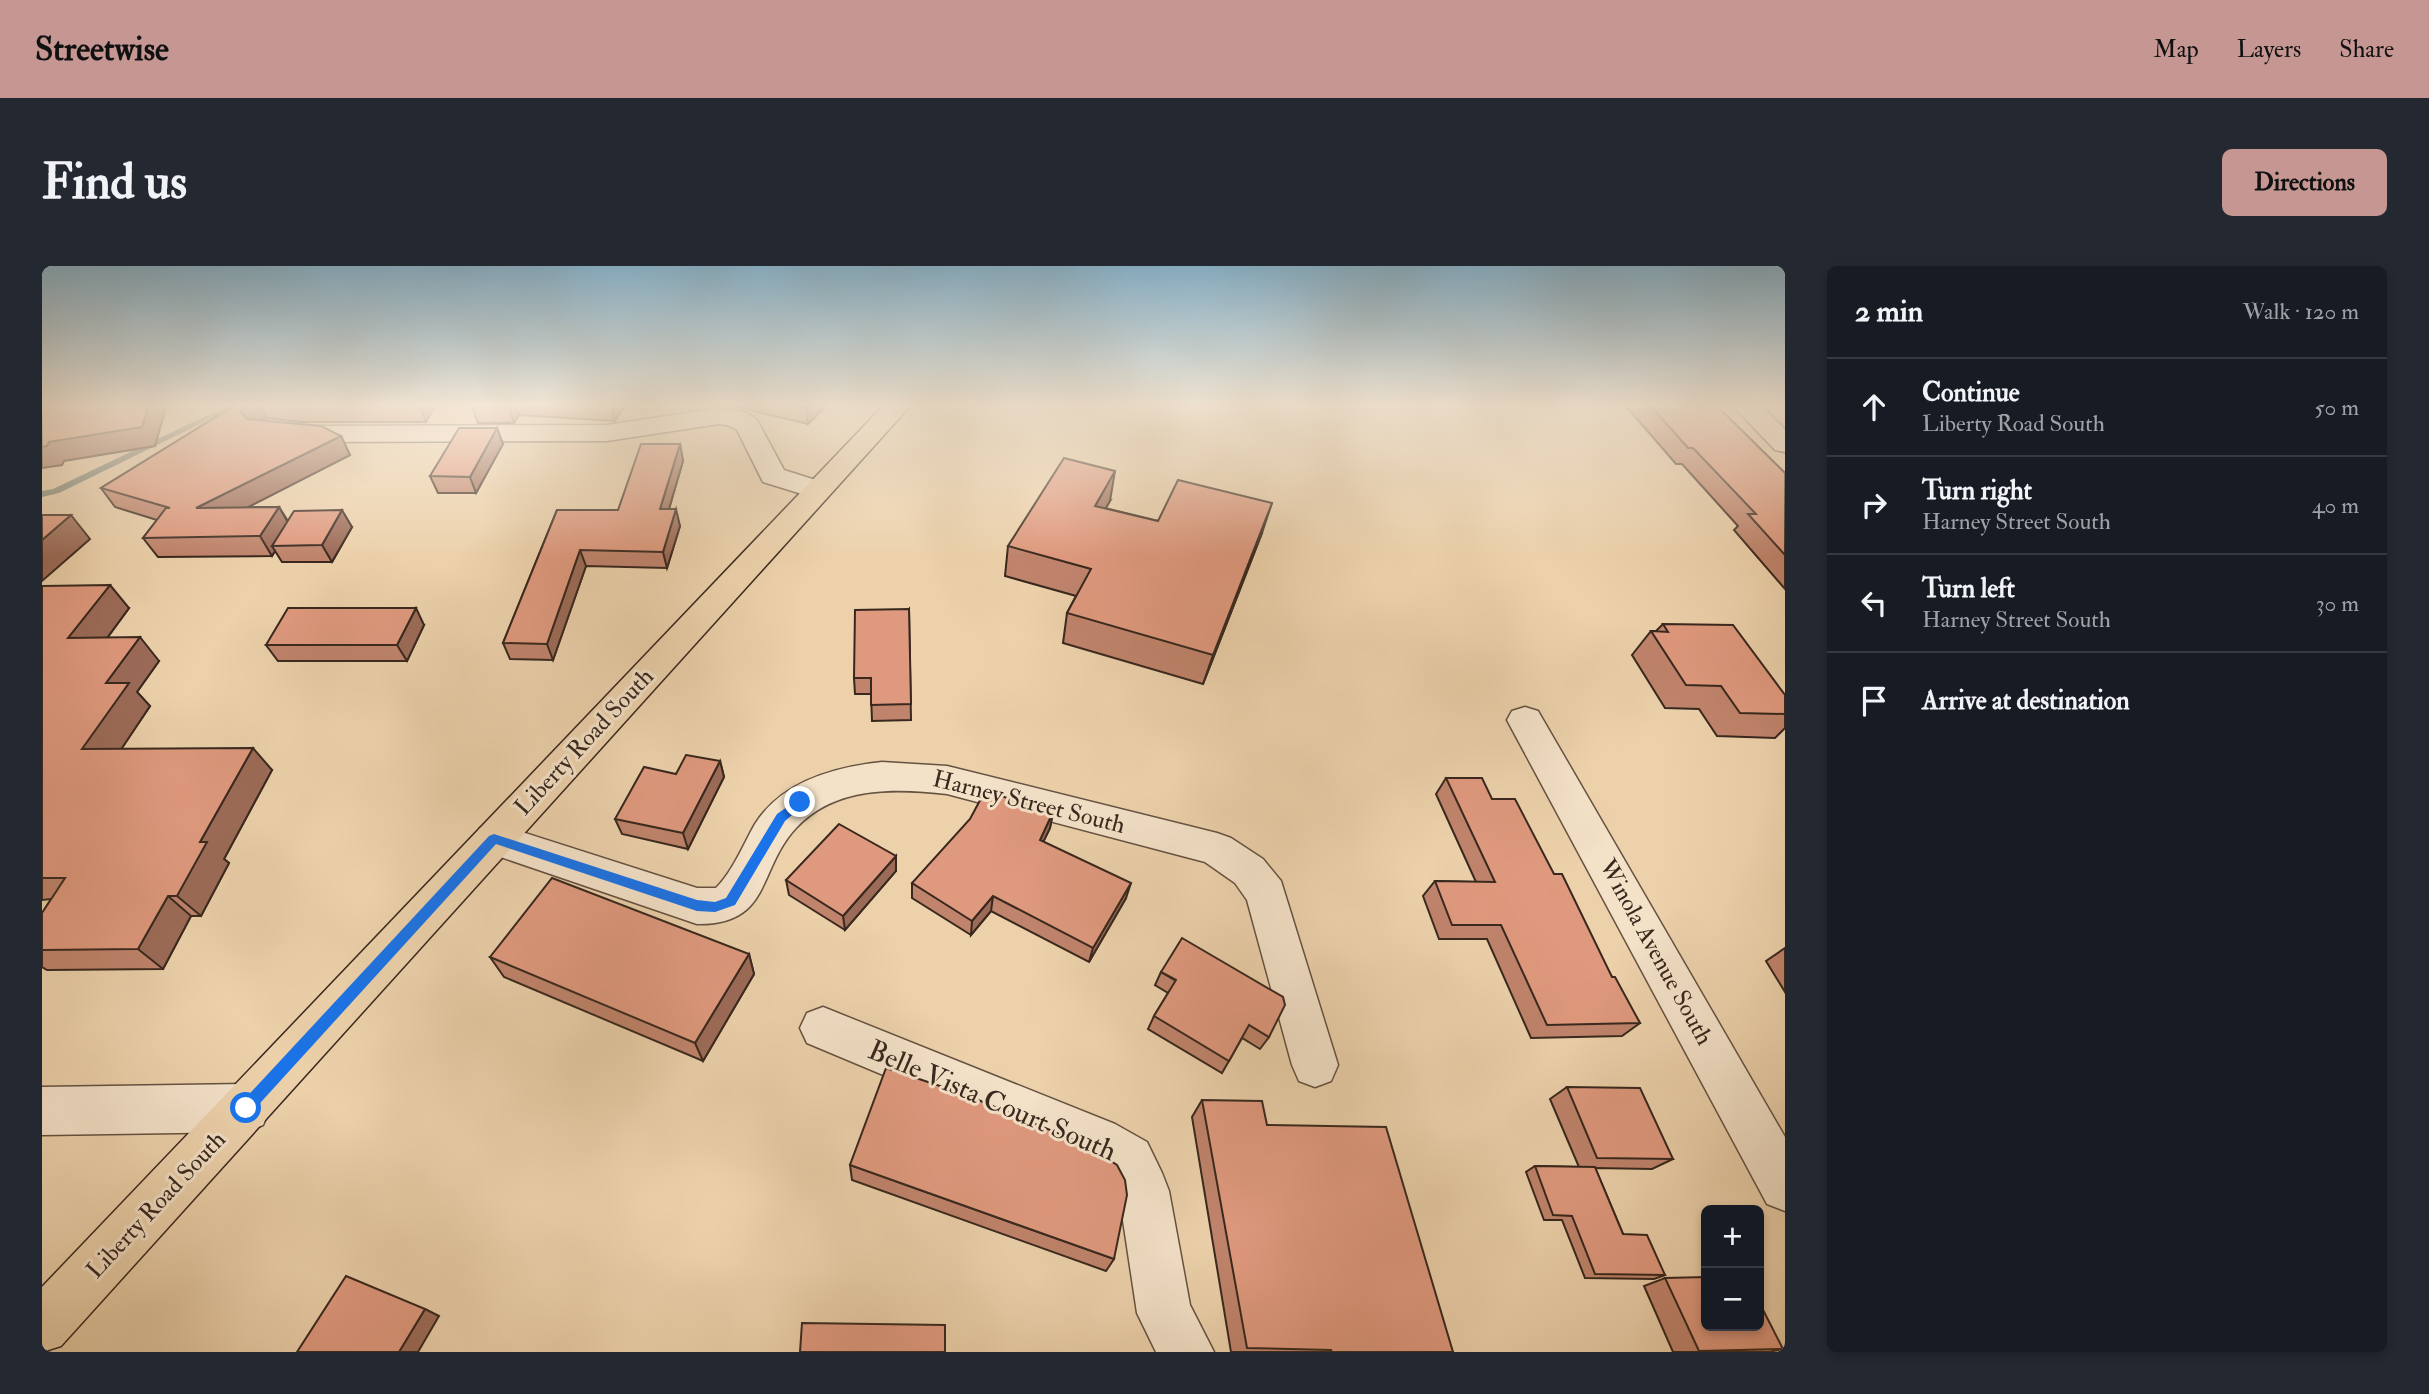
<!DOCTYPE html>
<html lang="en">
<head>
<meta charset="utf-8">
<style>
	body { margin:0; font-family:"IM FELL Double Pica",serif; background:#242831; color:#f1f3f6 }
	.controls { position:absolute; right:21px; bottom:21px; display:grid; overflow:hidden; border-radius:10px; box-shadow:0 4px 10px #0003 }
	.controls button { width:63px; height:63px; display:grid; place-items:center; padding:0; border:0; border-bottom:2px solid #363941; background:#171b24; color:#f1f3f6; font:35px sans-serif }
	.stop { position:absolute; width:21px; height:21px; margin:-16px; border:5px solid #1a73e8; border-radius:50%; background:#fff }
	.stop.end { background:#1a73e8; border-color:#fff; box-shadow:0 2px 7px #0008 }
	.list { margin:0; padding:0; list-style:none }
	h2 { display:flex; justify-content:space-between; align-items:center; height:91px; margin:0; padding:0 28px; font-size:30px }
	h2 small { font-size:23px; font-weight:400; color:#9ea1a6 }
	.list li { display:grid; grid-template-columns:46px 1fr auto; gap:21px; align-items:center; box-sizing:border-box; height:98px; padding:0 28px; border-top:2px solid #363941 }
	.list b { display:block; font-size:26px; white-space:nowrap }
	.list p { margin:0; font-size:23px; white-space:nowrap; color:#9ea1a6 }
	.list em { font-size:23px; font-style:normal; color:#9ea1a6 }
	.icon { flex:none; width:38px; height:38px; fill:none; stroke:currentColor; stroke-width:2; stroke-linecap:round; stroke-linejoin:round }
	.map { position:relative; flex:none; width:1743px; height:1086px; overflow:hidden; border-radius:10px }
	header { display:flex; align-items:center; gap:42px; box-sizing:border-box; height:98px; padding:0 35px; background:#c59692; color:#111 }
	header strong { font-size:33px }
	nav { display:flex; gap:38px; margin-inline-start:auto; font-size:24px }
	.intro { display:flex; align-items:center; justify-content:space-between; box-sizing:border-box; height:168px; padding:0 42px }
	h1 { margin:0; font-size:49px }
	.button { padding:18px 32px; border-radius:10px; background:#c59692; color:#111; font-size:24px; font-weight:700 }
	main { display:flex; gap:42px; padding:0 42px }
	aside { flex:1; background:#171b24; border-radius:10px; box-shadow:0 4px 10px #0003 }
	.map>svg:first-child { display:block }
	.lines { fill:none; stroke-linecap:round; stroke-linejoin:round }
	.stream { fill:#727e71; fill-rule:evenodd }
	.street-casing { stroke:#655241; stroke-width:3 }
	.primary-casing { stroke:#38281e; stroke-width:3 }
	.street { fill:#f3e1c8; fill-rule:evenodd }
	.primary { fill:#ecd1ab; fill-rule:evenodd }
	.wall { fill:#c0846c; stroke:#38281e; stroke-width:2 }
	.shaded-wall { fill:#9c6b58; stroke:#38281e; stroke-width:2 }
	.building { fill:#df997e; stroke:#38281e; stroke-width:2 }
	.route { fill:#1a73e8 }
	.labels { text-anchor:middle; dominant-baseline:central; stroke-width:6; stroke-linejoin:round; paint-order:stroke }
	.street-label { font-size:24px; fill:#38281e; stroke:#f3e1c8 }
	.near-street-label { font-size:28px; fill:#38281e; stroke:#f3e1c8 }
</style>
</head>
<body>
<header>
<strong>Streetwise</strong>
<nav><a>Map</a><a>Layers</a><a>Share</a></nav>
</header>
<div class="intro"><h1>Find us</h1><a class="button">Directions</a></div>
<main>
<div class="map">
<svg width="1743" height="1086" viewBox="0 0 1743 1086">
	<rect width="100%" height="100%" fill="#ecd1ab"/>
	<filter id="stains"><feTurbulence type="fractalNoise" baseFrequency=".00286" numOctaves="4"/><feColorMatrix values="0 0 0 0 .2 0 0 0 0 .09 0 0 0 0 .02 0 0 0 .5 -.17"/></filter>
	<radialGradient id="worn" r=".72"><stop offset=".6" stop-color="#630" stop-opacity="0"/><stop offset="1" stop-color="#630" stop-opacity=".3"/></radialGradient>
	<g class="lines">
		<!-- stream -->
		<path class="stream" d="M 189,138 L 199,138 L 17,227 L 0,231 L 0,225 L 11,223 Z"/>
		<!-- street casing -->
		<g class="street-casing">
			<g id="street">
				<path d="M 1689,138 L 1717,138 L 1743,163 L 1743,186 L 1733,184 Z"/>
				<path d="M 677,142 L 705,147 L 715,154 L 742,204 L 786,218 L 790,224 L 786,230 L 776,233 L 721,216 L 695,164 L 688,160 L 677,158 L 565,175 L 268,176 L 233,171 L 229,165 L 233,159 L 242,157 L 268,160 L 565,159 Z"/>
				<path d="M 1483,441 L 1496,445 L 1743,871 L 1743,945 L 1725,938 L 1465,454 L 1470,445 Z"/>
				<path d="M 840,496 L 905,500 L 1175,567 L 1189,572 L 1221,593 L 1239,615 L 1296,799 L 1289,815 L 1273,821 L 1257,815 L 1250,799 L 1205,634 L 1193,617 L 1163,596 L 905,528 C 853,522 793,520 754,562 C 715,604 730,659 655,658 L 438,584 L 432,573 L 438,562 L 452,557 L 655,622 L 674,622 C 691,605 701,579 713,558 C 740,515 793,501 840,496 Z"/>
				<path d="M 781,741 L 1073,858 L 1105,876 L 1120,907 L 1127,925 L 1148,1039 L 1172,1086 L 1114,1086 L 1095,1047 L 1077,928 L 1069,912 L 1039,892 L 765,777 L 758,762 L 765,747 Z"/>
				<path d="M 204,818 L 221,825 L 228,842 L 221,859 L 204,866 L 0,869 L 0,821 Z"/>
			</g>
		</g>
		<!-- primary casing -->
		<g class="primary-casing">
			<path id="primary" d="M 843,138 L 870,138 L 19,1080 L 0,1086 L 0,1021 Z"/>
		</g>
		<!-- street -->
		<use href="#street" class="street"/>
		<!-- primary -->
		<use href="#primary" class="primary"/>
	</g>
	<!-- wall -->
	<g class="wall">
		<path d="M 195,138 L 394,138 L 384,156 L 259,156 L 225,152 L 219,154 L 299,170 L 308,189 L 206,241 L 237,241 L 246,255 L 310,261 L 290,296 L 240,296 L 233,285 L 230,290 L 116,291 L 101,272 L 115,254 L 73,241 L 59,222 Z"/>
		<path d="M 432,138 L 584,138 L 573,155 L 477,149 L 472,157 L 436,157 L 430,141 Z"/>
		<path d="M 683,138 L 786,138 L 766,158 Z"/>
		<path d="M 1582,138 L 1673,138 L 1743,207 L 1743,323 L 1692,264 L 1696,260 L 1640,198 L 1634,198 Z"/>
		<path d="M 455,162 L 461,178 L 434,227 L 396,227 L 388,210 Z"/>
		<path d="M 638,178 L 641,195 L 627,243 L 638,260 L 625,302 L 544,300 L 511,394 L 468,393 L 461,377 L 515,244 L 576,244 Z"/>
		<path d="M 1068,235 L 1063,242 L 1116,255 L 1220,267 L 1161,418 L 1021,377 L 1025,347 L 1034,330 L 963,310 L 966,280 Z"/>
		<path d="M 0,320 L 87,342 L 66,371 L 117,395 L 95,426 L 108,440 L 79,483 L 230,504 L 182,593 L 187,597 L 159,650 L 149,650 L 121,703 L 5,704 L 0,701 L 0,647 L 9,633 L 0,634 Z"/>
		<path d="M 867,343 L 869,454 L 830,455 L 829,428 L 813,428 L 812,412 Z"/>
		<path d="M 1621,358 L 1743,429 L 1743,462 L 1733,472 L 1675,470 L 1657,443 L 1623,442 L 1590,389 L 1609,365 L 1614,365 Z"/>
		<path d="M 382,359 L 365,395 L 236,395 L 224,379 Z"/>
		<path d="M 678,495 L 682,511 L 646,583 L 580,568 L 573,553 L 634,508 Z"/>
		<path d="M 1404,512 L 1450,533 L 1512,608 L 1570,711 L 1598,757 L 1580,770 L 1489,772 L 1445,673 L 1397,673 L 1381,630 L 1393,615 L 1434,616 L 1394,528 Z"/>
		<path d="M 1011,546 L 1008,562 L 1001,576 L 1084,632 L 1047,696 L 949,645 L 929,669 L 870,632 L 870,617 Z"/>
		<path d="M 854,590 L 854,605 L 803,664 L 747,629 L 744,614 Z"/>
		<path d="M 1743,682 L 1743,726 L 1724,695 Z"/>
		<path d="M 707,688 L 712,708 L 661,795 L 462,711 L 448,691 Z"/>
		<path d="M 1119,706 L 1227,771 L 1218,783 L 1200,772 L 1180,807 L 1106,763 L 1112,750 L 1126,727 L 1113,719 Z"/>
		<path d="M 1525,821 L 1631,893 L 1610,903 L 1553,902 L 1581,968 L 1623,1009 L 1612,1013 L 1543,1012 L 1520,954 L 1502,954 L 1484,906 L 1493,900 L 1537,901 L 1508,833 Z"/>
		<path d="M 1160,834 L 1225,859 L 1411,1086 L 1189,1086 L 1150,851 Z"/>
		<path d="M 808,899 L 1072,993 L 1064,1005 L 810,914 Z"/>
		<path d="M 1623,1012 L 1741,1083 L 1727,1086 L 1631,1086 L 1602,1020 Z"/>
	</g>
	<!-- shaded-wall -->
	<g class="shaded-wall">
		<path d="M 107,138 L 125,138 L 113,180 L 22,195 L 20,199 L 0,202 L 0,181 L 7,176 Z"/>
		<path d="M 202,138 L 217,138 L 225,152 L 214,156 L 210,164 L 199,146 Z"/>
		<path d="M 377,138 L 394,138 L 384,156 Z"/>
		<path d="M 468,138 L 473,138 L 477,149 L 472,157 L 467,141 Z"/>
		<path d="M 569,138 L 584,138 L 573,155 L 569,139 Z"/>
		<path d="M 769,138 L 786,138 L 766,158 L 765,142 Z"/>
		<path d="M 455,162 L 461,178 L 434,227 L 428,211 Z"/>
		<path d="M 299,170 L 308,189 L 167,261 L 154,242 Z"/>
		<path d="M 638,178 L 641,195 L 622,260 L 618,243 Z"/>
		<path d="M 1073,205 L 1068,235 L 1048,270 L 1053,240 Z"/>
		<path d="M 1230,237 L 1220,267 L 1161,418 L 1171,389 Z"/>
		<path d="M 237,241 L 248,260 L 230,280 L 233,285 L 230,290 L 218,270 Z"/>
		<path d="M 634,243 L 638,260 L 625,302 L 621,286 Z"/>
		<path d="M 300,244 L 310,261 L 290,296 L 280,279 Z"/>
		<path d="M 29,249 L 48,273 L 0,315 L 0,274 Z"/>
		<path d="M 538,284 L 544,300 L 511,394 L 505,378 Z"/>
		<path d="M 68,319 L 87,342 L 48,395 L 26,372 Z"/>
		<path d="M 374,342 L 382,359 L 365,395 L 355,379 Z"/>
		<path d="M 98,371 L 117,395 L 95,426 L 108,440 L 64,506 L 40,483 L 64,417 Z"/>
		<path d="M 211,482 L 230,504 L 182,593 L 187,597 L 159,650 L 135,630 L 158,576 Z"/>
		<path d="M 678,495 L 682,511 L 646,583 L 641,567 Z"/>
		<path d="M 1011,546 L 1008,562 L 995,589 L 998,574 Z"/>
		<path d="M 854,590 L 854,605 L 803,664 L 801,650 Z"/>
		<path d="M 1089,617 L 1084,632 L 1047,696 L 1051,682 Z"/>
		<path d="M 126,630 L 149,650 L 121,703 L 96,683 Z"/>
		<path d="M 951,630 L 949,645 L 929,669 L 930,655 Z"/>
		<path d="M 707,688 L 712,708 L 661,795 L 653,777 Z"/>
		<path d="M 383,1043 L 397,1050 L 376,1086 L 357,1086 Z"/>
	</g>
	<!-- building -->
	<g class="building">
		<path d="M 15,138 L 107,138 L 100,161 L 7,176 L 5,180 L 0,181 L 0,141 Z"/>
		<path d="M 195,138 L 202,138 L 199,146 L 205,153 L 279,160 L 299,170 L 154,242 L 237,241 L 218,270 L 101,272 L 124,242 L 128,242 L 59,222 Z"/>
		<path d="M 432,138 L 468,138 L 467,141 L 430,141 Z"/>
		<path d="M 747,138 L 769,138 L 765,142 Z"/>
		<path d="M 1607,138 L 1673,138 L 1743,207 L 1743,289 L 1706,248 L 1714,248 L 1651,182 L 1646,182 Z"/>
		<path d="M 417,162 L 455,162 L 428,211 L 388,210 Z"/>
		<path d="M 599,178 L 638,178 L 618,243 L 634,243 L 621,286 L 538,284 L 505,378 L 461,377 L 515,244 L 576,244 Z"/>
		<path d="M 1022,192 L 1073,205 L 1053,240 L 1116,255 L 1136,214 L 1230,237 L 1171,389 L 1025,347 L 1049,303 L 966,280 Z"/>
		<path d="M 300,244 L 280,279 L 230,280 L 252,245 Z"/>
		<path d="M 0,249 L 29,249 L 0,274 Z"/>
		<path d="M 68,319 L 26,372 L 98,371 L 64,417 L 87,417 L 40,483 L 211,482 L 158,576 L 165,576 L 135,630 L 126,630 L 96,683 L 0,684 L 0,647 L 23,612 L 0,612 L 0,320 Z"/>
		<path d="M 246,342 L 374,342 L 355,379 L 224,379 Z"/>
		<path d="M 867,343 L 869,438 L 829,439 L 829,412 L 812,412 L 813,344 Z"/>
		<path d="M 1621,358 L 1691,359 L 1743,429 L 1743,448 L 1698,447 L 1679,420 L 1644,419 L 1609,365 L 1626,366 Z"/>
		<path d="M 644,489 L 678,495 L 641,567 L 573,553 L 602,501 L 634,508 Z"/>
		<path d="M 1404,512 L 1440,512 L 1450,533 L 1473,533 L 1512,608 L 1520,608 L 1570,711 L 1573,711 L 1598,757 L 1505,759 L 1459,659 L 1410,659 L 1393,615 L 1453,616 Z"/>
		<path d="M 943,525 L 1011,546 L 998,574 L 1089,617 L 1051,682 L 951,630 L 930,655 L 870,617 L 928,553 Z"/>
		<path d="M 797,558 L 854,590 L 801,650 L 744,614 Z"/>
		<path d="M 510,612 L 707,688 L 653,777 L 448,691 Z"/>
		<path d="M 1140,672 L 1241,731 L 1243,739 L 1227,771 L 1207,759 L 1187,795 L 1112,750 L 1134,714 L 1119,706 Z"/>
		<path d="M 844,802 L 922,828 L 1044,879 L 1075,899 L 1083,914 L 1085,929 L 1072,993 L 808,899 Z"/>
		<path d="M 1525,821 L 1598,822 L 1631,893 L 1555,892 Z"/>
		<path d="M 1160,834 L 1220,835 L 1225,859 L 1344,861 L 1411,1086 L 1290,1086 L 1289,1084 L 1205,1082 Z"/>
		<path d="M 1493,900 L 1553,901 L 1581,968 L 1605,969 L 1623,1009 L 1553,1008 L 1530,950 L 1511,949 Z"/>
		<path d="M 304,1010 L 383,1043 L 357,1086 L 255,1086 Z"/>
		<path d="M 1664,1011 L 1664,1060 L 1717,1060 L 1717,1036 L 1741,1083 L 1657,1085 L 1623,1012 Z"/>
		<path d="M 760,1057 L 903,1059 L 903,1086 L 758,1086 Z"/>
	</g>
	<!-- sky -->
	<linearGradient id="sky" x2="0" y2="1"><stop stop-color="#88b5cf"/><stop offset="0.48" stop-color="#f6ead9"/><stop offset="1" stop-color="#f6ead9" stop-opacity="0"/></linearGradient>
	<rect width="1743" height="290" fill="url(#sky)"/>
	<!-- route -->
	<path class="route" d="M 758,532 L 763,536 L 762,539 L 743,555 L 693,639 L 673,646 L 655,645 L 454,578 L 209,847 L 199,847 L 199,837 L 447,570 L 452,568 L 655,634 L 673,636 L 684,632 L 735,548 Z"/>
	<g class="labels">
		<!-- street labels -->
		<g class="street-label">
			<text transform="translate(542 476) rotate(-47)">Liberty Road South</text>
			<text transform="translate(987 536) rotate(14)">Harney Street South</text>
			<text transform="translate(1614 686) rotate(61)">Winola Avenue South</text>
			<text transform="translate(114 939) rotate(-47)">Liberty Road South</text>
		</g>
		<!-- near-street labels -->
		<g class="near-street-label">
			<text transform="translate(950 835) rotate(23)">Belle Vista Court South</text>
		</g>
	</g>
	<rect width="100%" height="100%" filter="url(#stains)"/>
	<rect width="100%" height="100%" fill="url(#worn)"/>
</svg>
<div class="controls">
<button>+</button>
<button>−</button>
</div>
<div class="stop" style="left:204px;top:842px"></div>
<div class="stop end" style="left:758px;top:536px"></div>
</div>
<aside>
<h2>2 min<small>Walk · 120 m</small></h2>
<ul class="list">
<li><svg class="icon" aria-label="ahead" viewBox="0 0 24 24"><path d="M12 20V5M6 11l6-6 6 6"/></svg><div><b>Continue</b><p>Liberty Road South</p></div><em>50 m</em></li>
<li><svg class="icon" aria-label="right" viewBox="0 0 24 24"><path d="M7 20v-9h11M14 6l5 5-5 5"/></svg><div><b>Turn right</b><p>Harney Street South</p></div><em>40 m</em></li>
<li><svg class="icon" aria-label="left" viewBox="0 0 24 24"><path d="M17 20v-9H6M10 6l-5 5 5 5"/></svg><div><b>Turn left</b><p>Harney Street South</p></div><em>30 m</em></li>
<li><svg class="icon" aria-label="arrive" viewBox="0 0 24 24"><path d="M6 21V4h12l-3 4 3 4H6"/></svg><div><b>Arrive at destination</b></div></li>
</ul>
</aside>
</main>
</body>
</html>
